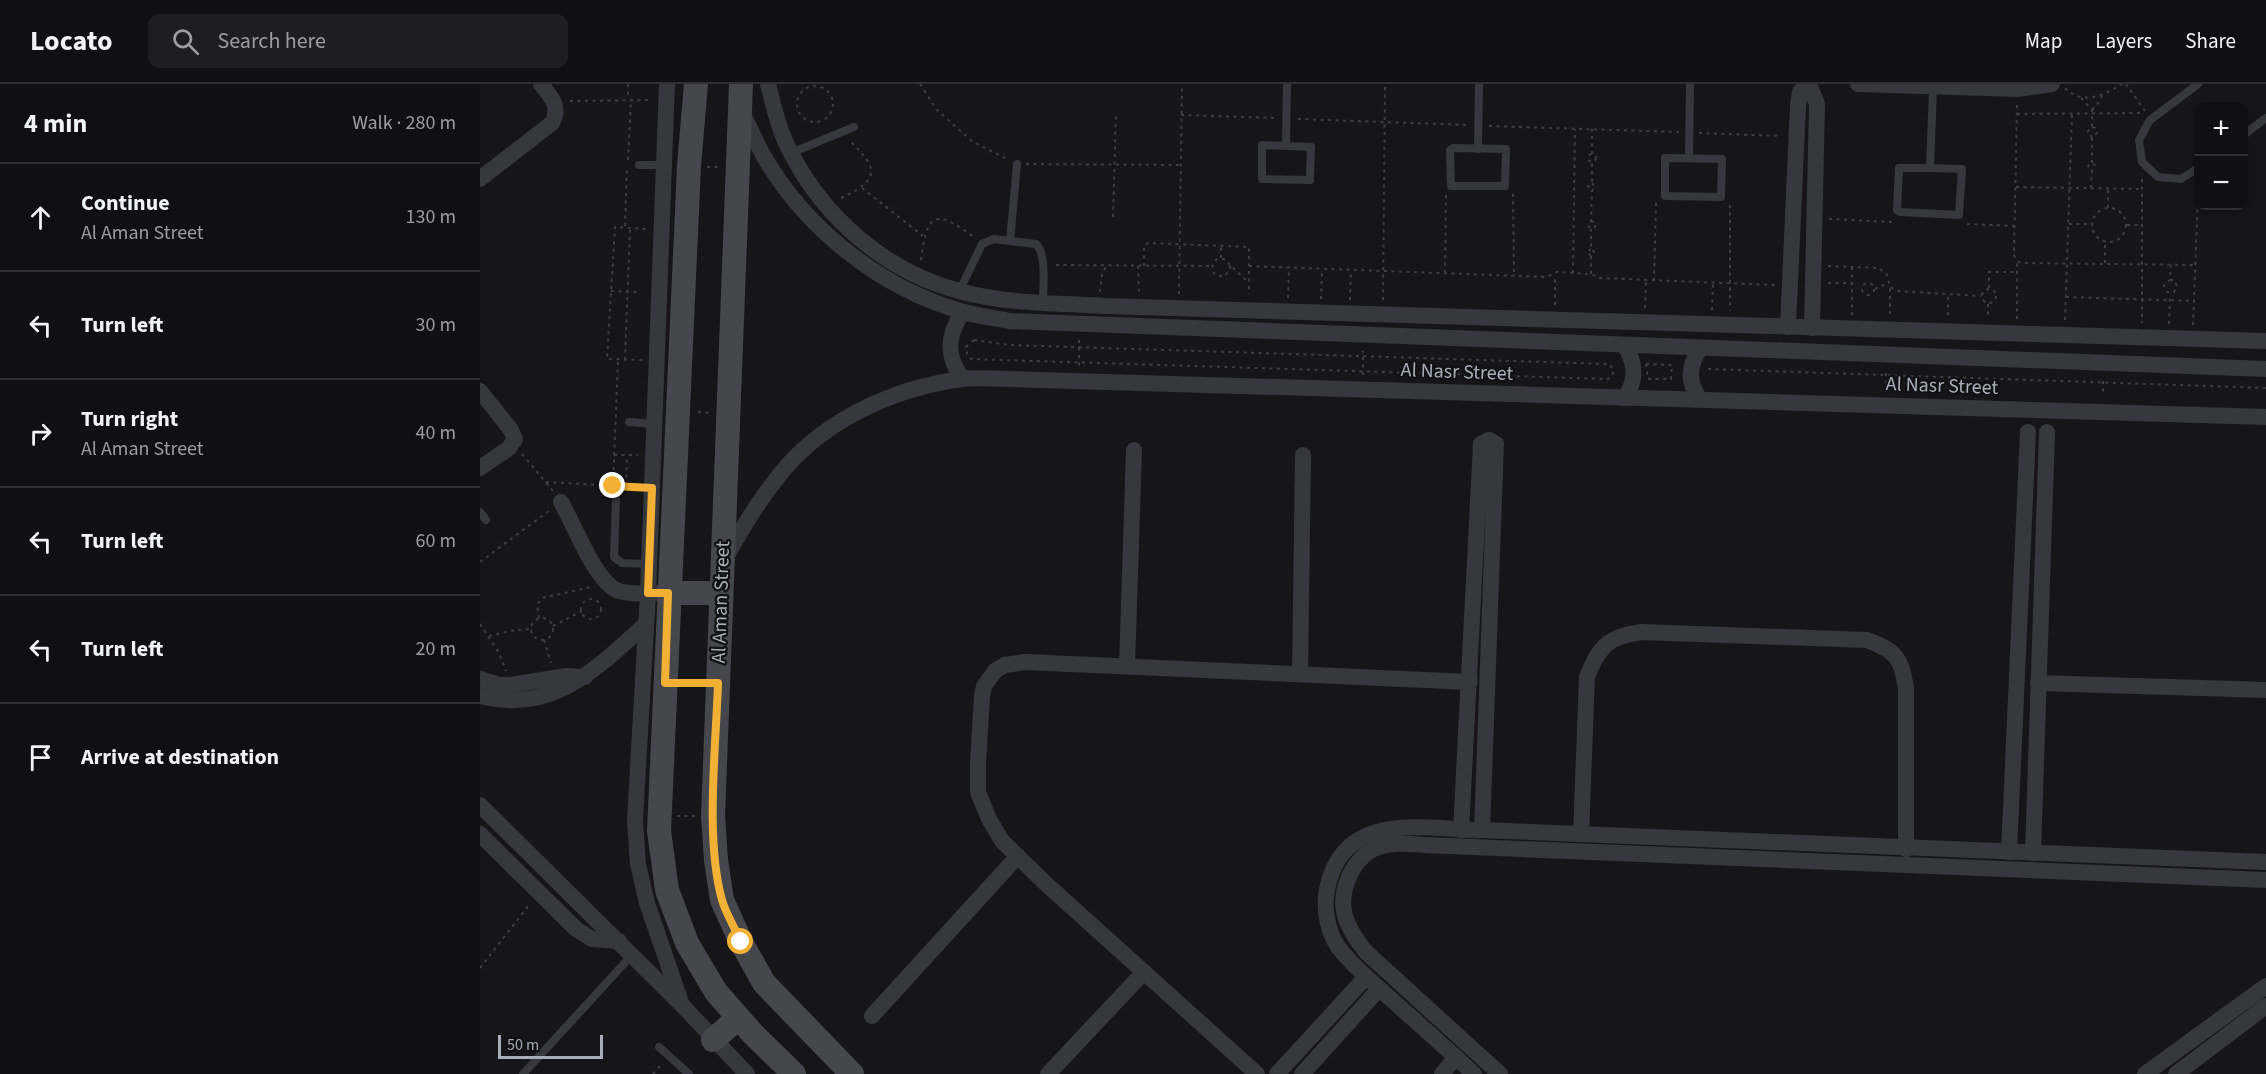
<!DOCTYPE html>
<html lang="en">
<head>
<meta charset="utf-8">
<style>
	body { margin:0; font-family:"Source Sans 3",sans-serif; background:#1e1e20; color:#f1f3f6 }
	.controls { position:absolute; right:18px; top:18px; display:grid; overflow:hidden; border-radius:12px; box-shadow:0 3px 9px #0003 }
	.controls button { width:54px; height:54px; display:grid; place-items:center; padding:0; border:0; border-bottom:2px solid #303032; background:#101012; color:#f1f3f6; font:30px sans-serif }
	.scale { position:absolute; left:18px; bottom:15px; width:105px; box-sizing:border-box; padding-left:6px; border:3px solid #a8adb8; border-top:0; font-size:16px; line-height:21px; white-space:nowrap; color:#a8adb8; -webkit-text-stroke:4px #111113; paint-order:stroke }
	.stop { position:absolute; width:18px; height:18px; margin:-14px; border:4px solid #f2b134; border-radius:50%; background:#fff }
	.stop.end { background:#f2b134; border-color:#fff; box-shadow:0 2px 6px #0008 }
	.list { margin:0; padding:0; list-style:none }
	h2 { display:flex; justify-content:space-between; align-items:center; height:78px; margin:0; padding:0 24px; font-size:26px }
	h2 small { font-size:20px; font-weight:400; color:#9c9d9f }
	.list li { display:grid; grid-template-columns:39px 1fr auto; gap:18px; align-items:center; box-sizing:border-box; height:108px; padding:0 24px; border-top:2px solid #303032 }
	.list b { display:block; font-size:22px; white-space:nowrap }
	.list p { margin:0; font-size:20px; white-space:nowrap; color:#9c9d9f }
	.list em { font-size:20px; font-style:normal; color:#9c9d9f }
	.icon { flex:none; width:33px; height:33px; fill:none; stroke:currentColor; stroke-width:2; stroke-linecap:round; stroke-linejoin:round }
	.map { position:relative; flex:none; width:1786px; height:990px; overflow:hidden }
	header { display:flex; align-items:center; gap:36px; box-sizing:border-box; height:84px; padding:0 30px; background:#101012; border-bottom:2px solid #303032 }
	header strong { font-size:28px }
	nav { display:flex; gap:33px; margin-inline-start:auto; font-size:21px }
	.search { width:420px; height:54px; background:#1e1e20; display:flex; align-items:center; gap:15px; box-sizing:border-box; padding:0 21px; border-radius:12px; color:#9c9d9f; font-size:22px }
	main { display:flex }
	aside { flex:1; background:#101012 }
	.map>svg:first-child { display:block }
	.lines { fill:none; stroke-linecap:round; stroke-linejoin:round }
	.path { stroke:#3d3f44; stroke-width:2; stroke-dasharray:3 4.5; stroke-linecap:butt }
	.lane { stroke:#37383d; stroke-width:8 }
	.street { stroke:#37383d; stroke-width:16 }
	.secondary { stroke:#45474d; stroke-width:24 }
	.route { stroke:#f2b134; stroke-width:8 }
	.labels { text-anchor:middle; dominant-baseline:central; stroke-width:4.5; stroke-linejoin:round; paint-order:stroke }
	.street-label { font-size:20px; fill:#a8adb8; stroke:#111113 }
</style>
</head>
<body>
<header>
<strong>Locato</strong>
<div class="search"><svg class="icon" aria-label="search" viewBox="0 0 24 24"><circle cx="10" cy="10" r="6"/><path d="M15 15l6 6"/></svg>Search here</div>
<nav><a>Map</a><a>Layers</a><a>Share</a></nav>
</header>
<main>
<aside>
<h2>4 min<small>Walk · 280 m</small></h2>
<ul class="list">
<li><svg class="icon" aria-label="ahead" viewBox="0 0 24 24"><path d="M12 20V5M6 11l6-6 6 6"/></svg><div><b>Continue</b><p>Al Aman Street</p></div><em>130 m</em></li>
<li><svg class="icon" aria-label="left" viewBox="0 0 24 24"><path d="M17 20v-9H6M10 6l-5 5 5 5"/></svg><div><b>Turn left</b></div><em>30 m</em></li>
<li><svg class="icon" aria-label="right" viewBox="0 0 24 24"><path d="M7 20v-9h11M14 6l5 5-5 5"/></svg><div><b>Turn right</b><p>Al Aman Street</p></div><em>40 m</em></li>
<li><svg class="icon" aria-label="left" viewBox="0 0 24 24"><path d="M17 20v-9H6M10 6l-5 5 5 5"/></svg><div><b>Turn left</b></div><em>60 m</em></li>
<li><svg class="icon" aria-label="left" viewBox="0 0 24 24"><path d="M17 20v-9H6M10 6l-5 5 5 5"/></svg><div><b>Turn left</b></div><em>20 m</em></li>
<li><svg class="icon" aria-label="arrive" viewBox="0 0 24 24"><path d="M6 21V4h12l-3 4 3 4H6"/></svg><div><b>Arrive at destination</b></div></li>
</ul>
</aside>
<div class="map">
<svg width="1786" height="990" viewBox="0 0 1786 990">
	<rect width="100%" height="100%" fill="#161618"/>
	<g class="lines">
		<!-- path -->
		<g class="path">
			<path d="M 148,0 L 148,15"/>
			<path d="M 440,0 L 456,25 L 493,58 L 527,75"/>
			<path d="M 1646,0 L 1665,27"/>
			<circle cx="335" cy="20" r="18"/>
			<path d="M 1585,4 C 1603,22 1624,11 1642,0"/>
			<path d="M 1601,14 L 1612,26 L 1612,43"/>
			<path d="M 90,17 L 171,16"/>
			<path d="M 1537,21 L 1534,171 L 1537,177 L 1541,179 L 1716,181"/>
			<path d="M 1612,26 L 1620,17 L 1622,11"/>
			<path d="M 1537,30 L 1660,29"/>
			<path d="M 701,31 L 797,34"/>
			<path d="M 818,35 L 989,41"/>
			<path d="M 1009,42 L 1199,48"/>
			<path d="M 1219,49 L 1301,52"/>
			<path d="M 1112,70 L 1112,45"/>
			<circle cx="1112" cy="74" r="4"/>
			<path d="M 148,76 L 151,16"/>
			<path d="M 1612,79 L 1612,53 L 1617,49 L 1615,44 L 1612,43 L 1607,48 L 1612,53"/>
			<path d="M 546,80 L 701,81"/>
			<path d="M 227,83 L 239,83"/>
			<path d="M 1662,95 L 1662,239"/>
			<path d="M 1112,99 L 1115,103 L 1112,107 L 1108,103 L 1112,99 L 1112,78"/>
			<path d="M 1536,103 L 1662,105"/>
			<path d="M 382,104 L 443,152"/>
			<path d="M 1611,104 L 1612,86 L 1608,82 L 1612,79 L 1615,81 L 1612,86"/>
			<path d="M 1033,110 L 1034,192"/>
			<path d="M 361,114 C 399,96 400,86 370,57"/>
			<path d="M 1250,121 L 1250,227"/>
			<path d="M 1628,124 L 1628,104"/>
			<circle cx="1629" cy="141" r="17"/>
			<path d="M 633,133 L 636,28"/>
			<path d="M 1349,135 L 1412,138"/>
			<circle cx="1112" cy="141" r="3.5"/>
			<path d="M 1111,138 L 1112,107"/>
			<path d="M 1487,140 L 1535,142"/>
			<path d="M 1589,140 L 1612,140"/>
			<path d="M 1647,141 L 1662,141"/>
			<path d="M 145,142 L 147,82"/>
			<path d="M 1111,165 L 1107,168 L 1111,172 L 1114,168 L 1111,165 L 1111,145"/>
			<path d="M 1111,172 L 1111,190"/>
			<path d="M 741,174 L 741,162"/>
			<path d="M 441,176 C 447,127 456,125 495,154"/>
			<path d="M 1625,179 L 1625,158"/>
			<path d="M 576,181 L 732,182"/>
			<path d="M 750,181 L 744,175 L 737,175 C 731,181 730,187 737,192 L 745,192 L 750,185 L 750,181 L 769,199"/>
			<path d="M 658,182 L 659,209"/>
			<path d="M 664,182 L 664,162 L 668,159 L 769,163 L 769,210"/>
			<path d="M 769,182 L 1067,193 L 1077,188 L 1111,190 L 1120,194 L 1295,201"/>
			<path d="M 1348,182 L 1399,184 L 1407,191 L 1410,203 L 1417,207 L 1501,212"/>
			<path d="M 965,189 L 966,111"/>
			<path d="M 1093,189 L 1095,45"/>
			<path d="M 1690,196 L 1694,196 L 1697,202 L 1694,208 L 1687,208 L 1684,202 L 1685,199 L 1690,196 L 1691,180"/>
			<path d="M 1174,197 L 1176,119"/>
			<circle cx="1388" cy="205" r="6"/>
			<path d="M 1348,199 L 1372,199"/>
			<path d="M 1509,204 L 1509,188 L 1537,188"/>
			<circle cx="1509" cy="212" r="7"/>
			<path d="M 1395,205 L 1408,199"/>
			<path d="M 131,207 L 157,208"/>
			<path d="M 620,208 L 622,191 L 626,182"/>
			<path d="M 699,210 L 702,0"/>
			<path d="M 1586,213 L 1714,217"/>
			<path d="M 808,214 L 809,183"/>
			<path d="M 841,215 L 842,185"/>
			<path d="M 870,216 L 871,186"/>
			<path d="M 903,216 L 905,0"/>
			<path d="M 1508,220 L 1508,235"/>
			<path d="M 1075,221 L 1075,191"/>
			<path d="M 1165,224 L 1166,197"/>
			<path d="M 1232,226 L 1233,199"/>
			<path d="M 1410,230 L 1410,203"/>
			<path d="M 1372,231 L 1372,183"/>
			<path d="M 1468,231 L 1468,210"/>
			<path d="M 1537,235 L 1537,178"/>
			<path d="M 1585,236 L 1592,30"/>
			<path d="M 1689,240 L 1690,210"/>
			<path d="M 1713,241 L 1718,109"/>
			<path d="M 494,256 L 529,261 L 1127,280 L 1130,281 L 1134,287 L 1130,294 L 1127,295 L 491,275 L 487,270 L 486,263 Z"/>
			<path d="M 599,256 L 599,283"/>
			<path d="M 145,276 L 150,144"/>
			<path d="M 162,276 L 127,275 L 135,143 L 167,145"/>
			<path d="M 1166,280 L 1192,281 L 1191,295 L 1168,295 Z"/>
			<path d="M 1228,285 L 1786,304"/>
			<path d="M 883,291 L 883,267"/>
			<path d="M 1623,297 L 1623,312"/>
			<path d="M 1406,307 L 1406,286"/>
			<path d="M 218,328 L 230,329"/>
			<path d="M 42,370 L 73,407"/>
			<path d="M 134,371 L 158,371"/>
			<path d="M 66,398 L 156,403"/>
			<path d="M 133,401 L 138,275"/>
			<path d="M 146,401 L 147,371"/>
			<path d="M 0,478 L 70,426"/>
			<circle cx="111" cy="525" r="10"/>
			<circle cx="62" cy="545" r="11"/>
			<path d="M 59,534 L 57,521 L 62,514 L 111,503"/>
			<path d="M 0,540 L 19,569 L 26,587"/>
			<path d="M 73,542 L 102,527"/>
			<path d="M 9,552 L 29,547 L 50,545"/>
			<path d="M 64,556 L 71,579"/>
			<path d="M 206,599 L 218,599"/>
			<path d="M 197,732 L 215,732"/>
			<path d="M 0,884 L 49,821"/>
			<path d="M 173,990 L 181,981"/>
		</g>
		<!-- lane -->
		<g class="lane">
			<path d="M 1718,0 L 1670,36 L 1659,56 L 1662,78 L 1678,93 L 1701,95 L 1718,84"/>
			<path d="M 1764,51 L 1786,34"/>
			<path d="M 782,61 L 831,63 L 830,96 L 782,95 Z"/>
			<path d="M 806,62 L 807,0"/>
			<path d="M 973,64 L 1026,65 L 1025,102 L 971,102 L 970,66 Z"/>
			<path d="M 998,65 L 999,0"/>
			<path d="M 311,69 L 374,43"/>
			<path d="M 1185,74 L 1242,75 L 1241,113 L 1185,112 Z"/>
			<path d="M 1209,74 L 1210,0"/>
			<path d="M 159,81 L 184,81"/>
			<path d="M 1450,84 L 1482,85 L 1479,131 L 1420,128 L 1417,126 L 1419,84 L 1450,84 L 1453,4"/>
			<path d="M 530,157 L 537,80"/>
			<path d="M 479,208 L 502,160 L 514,155 L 556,160 C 567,170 563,204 563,218"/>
			<path d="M 149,338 L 174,340"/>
			<path d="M 136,415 L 134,473 L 142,479 L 169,480"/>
			<path d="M 0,428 L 6,436"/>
			<path d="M 179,963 L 209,990"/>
			<path d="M 43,990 L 152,871"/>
		</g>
		<!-- street -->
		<g class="street">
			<path d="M 187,0 L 168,509 L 155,736 L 158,780 L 167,819 L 202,921"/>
			<path d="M 288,0 C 294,24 299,47 311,69 C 345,135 407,188 479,207 C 525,220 577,219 624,222 L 1786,257"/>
			<path d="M 1329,0 L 1337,20 L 1332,244"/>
			<path d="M 1378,0 L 1537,5 L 1572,0"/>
			<path d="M 262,28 C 269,42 275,56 282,69 C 324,144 401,205 484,228 C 498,232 514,234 529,237 L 1786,285"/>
			<path d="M 0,95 L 72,39 C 81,22 71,13 61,0"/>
			<path d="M 1308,243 L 1318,21 L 1320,8 L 1326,0"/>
			<path d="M 483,295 C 465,272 467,251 483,228"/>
			<path d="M 0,307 L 31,346 L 35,355 L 29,364 L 0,384"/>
			<path d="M 1144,314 C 1157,297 1156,280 1145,262"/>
			<path d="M 1220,315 C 1207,298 1208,281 1221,264"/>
			<path d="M 81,418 C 94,440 116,500 139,507 C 151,511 164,509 176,509"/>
			<path d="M 245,475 C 260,448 275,422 294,398 C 337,339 410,305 481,295 C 497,293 515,295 531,295 L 1786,333"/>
			<path d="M 647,582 L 654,366"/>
			<path d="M 820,590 L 823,371"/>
			<path d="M 0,595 L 19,601 L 31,601 L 86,592 L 105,593"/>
			<path d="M 1558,599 L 1786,606"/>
			<path d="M 0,612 C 73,631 117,584 166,540"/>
			<path d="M 0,721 L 202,921 L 267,990"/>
			<path d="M 981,746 L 1001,360 L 1009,356 L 1016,360 L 1002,746"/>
			<path d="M 0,750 L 96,845 L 112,855 L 139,857"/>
			<path d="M 1101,750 L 1107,593 C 1119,562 1129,552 1162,548 L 1387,556 C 1416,567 1421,573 1426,604 L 1426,765"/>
			<path d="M 1529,768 L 1548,348"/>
			<path d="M 1553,769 L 1567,348"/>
			<path d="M 392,932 L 538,772"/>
			<path d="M 568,990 L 664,888"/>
			<path d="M 777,990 L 564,798 L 522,757 L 509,735 L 498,708 L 498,679 L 502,612 L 504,602 L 516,586 L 525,581 L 545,578 L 990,598"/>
			<path d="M 797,990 L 886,893"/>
			<path d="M 822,990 L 899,905"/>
			<path d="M 962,990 L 976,973"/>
			<path d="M 994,990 C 967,965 940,941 912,916 C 896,901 878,887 863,869 C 848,853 843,826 847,805 C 863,726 941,745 1002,746 L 1786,778"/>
			<path d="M 1020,990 L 886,868 C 877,857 869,846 865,832 C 858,807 873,772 899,763 C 913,758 930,760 945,761 L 1786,796"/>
			<path d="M 1665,990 L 1786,902"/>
			<path d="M 1696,990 L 1786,922"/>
		</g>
		<!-- secondary -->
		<g class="secondary">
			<path d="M 216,0 L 209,82 L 179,747 L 187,806 L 207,859 L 236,908 L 273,950 L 314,990"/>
			<path d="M 261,0 L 233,732 L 236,776 L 242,816 L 261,858 L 284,899 L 372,990"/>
			<path d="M 188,509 L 241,509"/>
			<path d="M 233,956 L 258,934"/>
		</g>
	</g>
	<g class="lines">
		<!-- route -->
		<path class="route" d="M 133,402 L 172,404 L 168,509 L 188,509 L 185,599 L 238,599 C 236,663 225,755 242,816 C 246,830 255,844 261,858"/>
	</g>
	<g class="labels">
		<!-- street labels -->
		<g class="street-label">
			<text transform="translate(977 288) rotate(2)">Al Nasr Street</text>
			<text transform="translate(1462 302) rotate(2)">Al Nasr Street</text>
			<text transform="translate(241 518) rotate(-88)">Al Aman Street</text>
		</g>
	</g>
</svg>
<div class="controls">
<button>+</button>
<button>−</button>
</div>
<div class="scale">50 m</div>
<div class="stop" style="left:261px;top:858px"></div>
<div class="stop end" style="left:133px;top:402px"></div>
</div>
</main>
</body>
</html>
